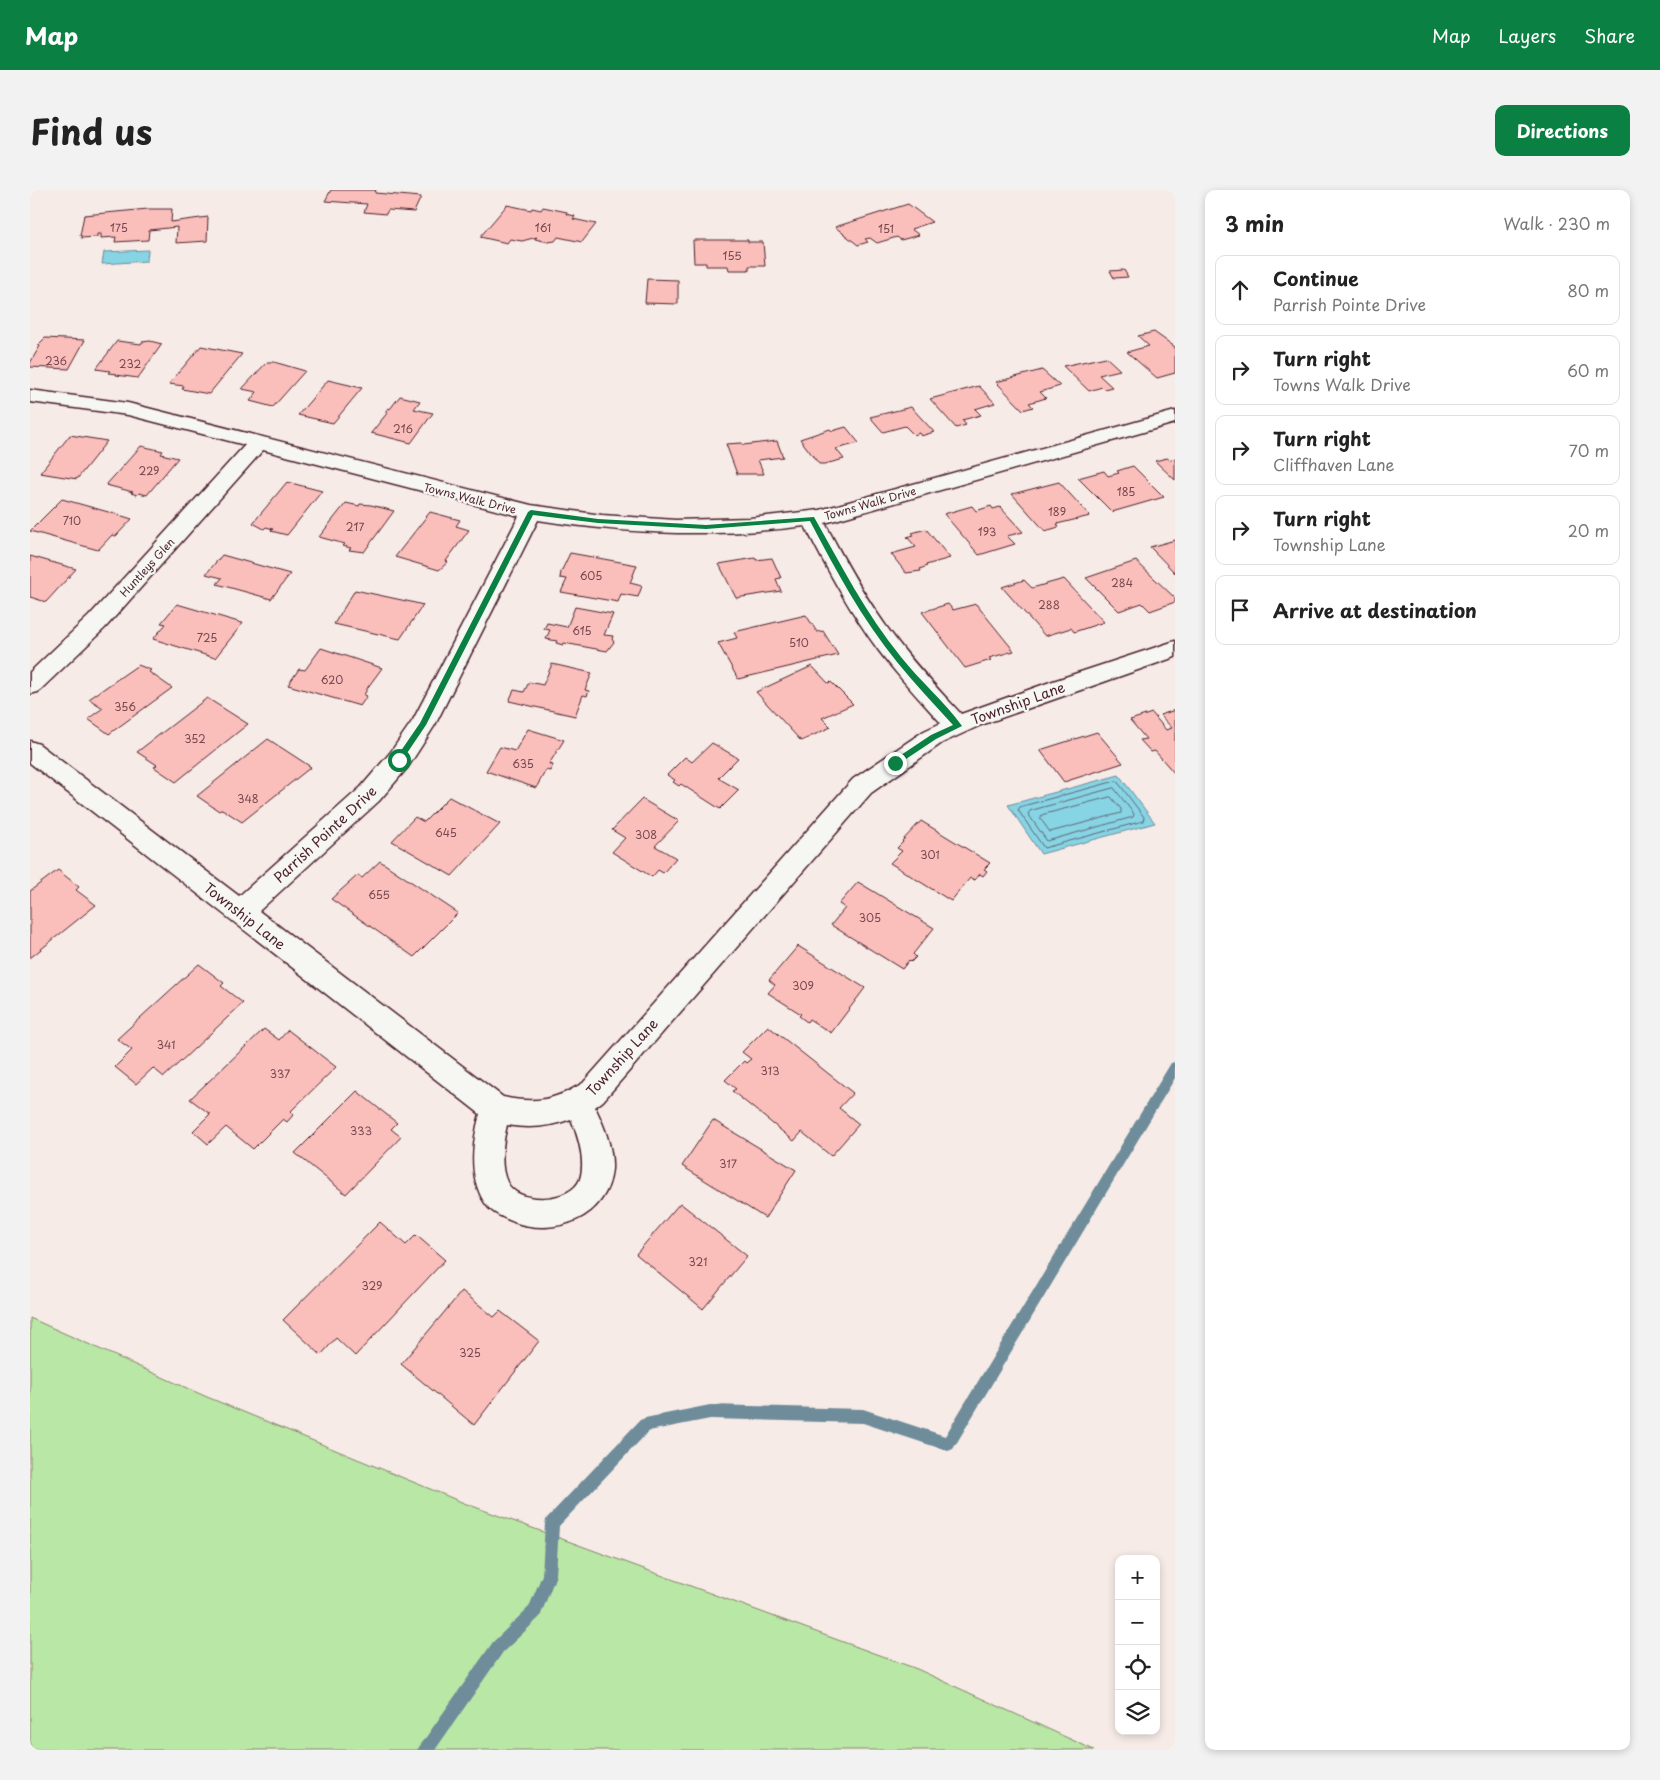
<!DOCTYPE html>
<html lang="en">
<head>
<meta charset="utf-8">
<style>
	body { margin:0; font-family:"Playpen Sans",sans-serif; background:#f2f2f2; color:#222 }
	.controls { position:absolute; right:15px; bottom:15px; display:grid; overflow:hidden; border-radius:10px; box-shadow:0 2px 8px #0003 }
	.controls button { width:45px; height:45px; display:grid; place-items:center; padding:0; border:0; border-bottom:1px solid #e0e0e0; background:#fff; color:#222; font:25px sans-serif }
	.stop { position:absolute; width:15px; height:15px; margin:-11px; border:4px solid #0b8043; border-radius:50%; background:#fff }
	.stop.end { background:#0b8043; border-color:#fff; box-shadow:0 1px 5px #0008 }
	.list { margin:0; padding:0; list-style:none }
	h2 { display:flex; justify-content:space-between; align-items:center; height:65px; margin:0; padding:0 20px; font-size:21px }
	h2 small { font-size:16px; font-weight:400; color:#767676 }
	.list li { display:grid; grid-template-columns:32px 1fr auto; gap:15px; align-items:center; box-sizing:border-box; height:70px; margin:0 10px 10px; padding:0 10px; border:1px solid #e0e0e0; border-radius:10px }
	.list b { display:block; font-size:19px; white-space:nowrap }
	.list p { margin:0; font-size:16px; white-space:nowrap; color:#767676 }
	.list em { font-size:16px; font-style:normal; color:#767676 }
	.icon { flex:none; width:28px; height:28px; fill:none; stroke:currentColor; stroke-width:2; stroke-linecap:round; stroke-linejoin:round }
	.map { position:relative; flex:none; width:1145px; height:1560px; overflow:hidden; border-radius:10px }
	header { display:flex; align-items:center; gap:30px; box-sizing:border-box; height:70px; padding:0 25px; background:#0b8043; color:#fff }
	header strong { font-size:24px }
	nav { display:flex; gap:28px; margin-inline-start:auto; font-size:18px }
	.intro { display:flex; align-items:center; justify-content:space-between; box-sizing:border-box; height:120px; padding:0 30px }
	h1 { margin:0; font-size:35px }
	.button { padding:12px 22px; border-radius:10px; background:#0b8043; color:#fff; font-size:18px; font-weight:700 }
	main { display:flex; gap:30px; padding:0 30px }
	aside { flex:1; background:#fff; border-radius:10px; box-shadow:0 2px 8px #0003 }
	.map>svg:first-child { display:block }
	.green { fill:#b9e7a5; stroke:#828368 }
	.water { fill:#86d4e4; stroke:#6e8c9a }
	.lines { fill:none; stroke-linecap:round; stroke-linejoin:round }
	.shore { stroke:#626775; stroke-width:1 }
	.stream { fill:#6e8c9a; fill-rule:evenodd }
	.building { fill:#fbbfbb; stroke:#4a1f2b }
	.minor-casing { stroke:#4a1f2b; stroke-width:3 }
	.minor { fill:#f6f6f2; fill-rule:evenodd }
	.route { fill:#0b8043 }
	.labels { text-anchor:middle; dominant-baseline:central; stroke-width:4.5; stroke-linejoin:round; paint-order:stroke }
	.number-label { font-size:11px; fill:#76474f }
	.far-street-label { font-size:11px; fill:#4a1f2b; stroke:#f6f6f2 }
	.street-label { font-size:14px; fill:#4a1f2b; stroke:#f6f6f2 }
</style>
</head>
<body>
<header>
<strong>Map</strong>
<nav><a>Map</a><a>Layers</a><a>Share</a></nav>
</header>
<div class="intro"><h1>Find us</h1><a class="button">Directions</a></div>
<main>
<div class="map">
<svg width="1145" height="1560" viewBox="0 0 1145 1560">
	<rect width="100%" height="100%" fill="#f7ebe7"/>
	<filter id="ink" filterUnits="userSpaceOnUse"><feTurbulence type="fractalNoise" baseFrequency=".02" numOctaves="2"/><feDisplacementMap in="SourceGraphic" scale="10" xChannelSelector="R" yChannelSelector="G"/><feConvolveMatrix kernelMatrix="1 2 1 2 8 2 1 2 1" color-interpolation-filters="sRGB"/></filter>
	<g filter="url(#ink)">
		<!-- green -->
		<path class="green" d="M 0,1128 L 177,1207 L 434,1313 L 887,1479 L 1064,1560 L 0,1560 Z"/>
		<!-- water -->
		<g class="water">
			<path d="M 118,60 L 117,71 L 72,74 L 74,62 Z"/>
			<path d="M 1089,585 L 1125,633 L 1011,664 L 978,615 Z"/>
		</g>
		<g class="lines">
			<!-- shore -->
			<g class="shore">
				<path d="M 1087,591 L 1114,627 L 1113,631 L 1014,658 L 988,620 L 990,617 Z"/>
				<path d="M 1084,598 L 1104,624 L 1103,627 L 1017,651 L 998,624 L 1000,621 Z"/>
				<path d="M 1081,607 L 1091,619 L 1091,623 L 1020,642 L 1010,628 L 1012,625 Z"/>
			</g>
			<!-- stream -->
			<path class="stream" d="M 1145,872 L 1145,888 L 923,1259 L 918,1261 L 833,1233 L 680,1229 L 619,1241 L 529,1336 L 526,1385 L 510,1427 L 473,1462 L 405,1560 L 387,1560 L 463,1452 L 499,1417 L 512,1385 L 515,1333 L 517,1328 L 610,1230 L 615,1228 L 680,1215 L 833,1219 L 915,1246 L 1141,873 Z"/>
		</g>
		<!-- building -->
		<g class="building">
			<path d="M 301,0 L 346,0 L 345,3 L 391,7 L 384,22 L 358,20 L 356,24 L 334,22 L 337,14 L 295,11 Z"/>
			<path d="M 878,14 L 902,32 L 881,39 L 889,45 L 871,50 L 867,47 L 847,53 L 840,48 L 835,49 L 838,52 L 828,55 L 805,37 Z"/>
			<path d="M 477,15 L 501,20 L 502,18 L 511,20 L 513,17 L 537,22 L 536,24 L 545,26 L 543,29 L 566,34 L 552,52 L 528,47 L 525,51 L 518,52 L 505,49 L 507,47 L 492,51 L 480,49 L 477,53 L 450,47 Z"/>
			<path d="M 118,19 L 142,19 L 141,32 L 178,27 L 177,51 L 146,53 L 147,37 L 119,40 L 118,50 L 85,52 L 86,47 L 71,48 L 71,44 L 67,44 L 67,47 L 51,48 L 52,46 L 50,46 L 54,25 Z"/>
			<path d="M 663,50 L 718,50 L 718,52 L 733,52 L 735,76 L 719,76 L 719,80 L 699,80 L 698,76 L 676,76 L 676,73 L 664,73 Z"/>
			<path d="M 1094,80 L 1098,87 L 1084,88 L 1080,81 Z"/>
			<path d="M 617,89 L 648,90 L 648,114 L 615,113 Z"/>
			<path d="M 1124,142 L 1145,157 L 1145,183 L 1127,188 L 1097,162 L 1119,156 L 1108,146 Z"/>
			<path d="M 15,148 L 55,150 L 39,179 L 0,177 L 0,173 L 10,156 L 8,155 Z"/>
			<path d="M 87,151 L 111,154 L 112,152 L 120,151 L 132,154 L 108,188 L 86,185 L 87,184 L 78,183 L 80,181 L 66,179 Z"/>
			<path d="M 171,156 L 212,164 L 179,204 L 152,199 L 154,196 L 139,194 Z"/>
			<path d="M 1076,167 L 1090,180 L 1069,185 L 1082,197 L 1074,199 L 1072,197 L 1059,201 L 1033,176 Z"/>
			<path d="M 237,172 L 244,172 L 275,181 L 243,217 L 220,211 L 227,202 L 212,199 Z"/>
			<path d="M 1012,180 L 1030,196 L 1010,202 L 1016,208 L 999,213 L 1003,217 L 993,220 L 966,192 Z"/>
			<path d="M 298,190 L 332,198 L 303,233 L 268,225 Z"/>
			<path d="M 949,196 L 965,213 L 945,219 L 951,225 L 932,230 L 936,235 L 926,238 L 900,209 Z"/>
			<path d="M 370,206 L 390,211 L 384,219 L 403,223 L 381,253 L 341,243 L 358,222 L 355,222 L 358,218 L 360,219 Z"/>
			<path d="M 881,217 L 904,242 L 891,246 L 889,243 L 884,245 L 875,236 L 853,242 L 840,227 Z"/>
			<path d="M 816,237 L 829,253 L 806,259 L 814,269 L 795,274 L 789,274 L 770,249 L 800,239 L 802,241 Z"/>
			<path d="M 40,245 L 77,251 L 47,289 L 10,283 Z"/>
			<path d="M 747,251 L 753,267 L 728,270 L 734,284 L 707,284 L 696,254 L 712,253 L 713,255 Z"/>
			<path d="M 111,256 L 133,261 L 131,264 L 148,268 L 117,305 L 109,303 L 107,305 L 101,303 L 103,302 L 76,295 Z"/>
			<path d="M 1137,268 L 1140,270 L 1145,269 L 1145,290 L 1125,271 Z"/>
			<path d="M 1103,276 L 1134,307 L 1082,322 L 1048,288 L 1074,281 L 1078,286 L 1089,283 L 1087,281 Z"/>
			<path d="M 257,292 L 292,301 L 257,345 L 241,341 L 243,339 L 236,337 L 234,339 L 223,333 Z"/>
			<path d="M 1029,292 L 1060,326 L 1027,334 L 1029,337 L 1015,341 L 982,304 Z"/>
			<path d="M 32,309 L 89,325 L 102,329 L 86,346 L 82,345 L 68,360 L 0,341 Z"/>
			<path d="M 316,313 L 329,316 L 330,314 L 341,315 L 364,321 L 334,362 L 319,360 L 321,358 L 313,356 L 315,354 L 289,347 Z"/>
			<path d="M 942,316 L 946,321 L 961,316 L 963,319 L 970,317 L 993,342 L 977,346 L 985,354 L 949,365 L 914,324 Z"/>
			<path d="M 400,322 L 430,330 L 426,336 L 439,340 L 416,371 L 418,372 L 409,380 L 365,367 Z"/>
			<path d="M 896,339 L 920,368 L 896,375 L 897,376 L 890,379 L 891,381 L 876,383 L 861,364 L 886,357 L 877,347 L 884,345 L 882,343 Z"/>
			<path d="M 1145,350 L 1145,383 L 1120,357 Z"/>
			<path d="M 540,363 L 607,375 L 600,393 L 612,396 L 608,407 L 591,404 L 588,412 L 531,402 L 537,389 L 530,388 L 531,382 Z"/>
			<path d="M 192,365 L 260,384 L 241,409 L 187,394 L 192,388 L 176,384 Z"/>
			<path d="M 0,366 L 46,379 L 16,412 L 0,407 Z"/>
			<path d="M 725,368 L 726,370 L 742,368 L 751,388 L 746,389 L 751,401 L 706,408 L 689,374 Z"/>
			<path d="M 1106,371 L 1145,408 L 1145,412 L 1120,421 L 1112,413 L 1089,421 L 1056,388 Z"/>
			<path d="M 1034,389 L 1074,432 L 1044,442 L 1041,438 L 1015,446 L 972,397 L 994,390 L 1002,398 Z"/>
			<path d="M 325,400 L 381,412 L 393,415 L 370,449 L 304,434 Z"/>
			<path d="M 147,414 L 212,433 L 213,433 L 185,468 L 123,449 L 136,434 L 131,433 Z"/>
			<path d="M 918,414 L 923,420 L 946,414 L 984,461 L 959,468 L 961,470 L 935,478 L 892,422 Z"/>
			<path d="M 545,417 L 583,424 L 574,445 L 583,446 L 582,449 L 584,452 L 577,461 L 534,453 L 533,455 L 526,453 L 527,451 L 516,449 L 520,440 L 514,439 L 517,433 L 537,437 Z"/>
			<path d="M 776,425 L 787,442 L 793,441 L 808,465 L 708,489 L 688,453 L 707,448 L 704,442 Z"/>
			<path d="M 291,458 L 352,478 L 338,497 L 334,505 L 337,506 L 330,516 L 258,495 L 269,479 L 275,480 Z"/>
			<path d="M 522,474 L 562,483 L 555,500 L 559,501 L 557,506 L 553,505 L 545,526 L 479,511 L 484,500 L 494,502 L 499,492 L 513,495 Z"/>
			<path d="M 108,475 L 121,480 L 119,482 L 142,498 L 79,544 L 58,529 L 73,518 L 59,509 Z"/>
			<path d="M 782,476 L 798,493 L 801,492 L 823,514 L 792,528 L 801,537 L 771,551 L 726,502 Z"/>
			<path d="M 177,508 L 218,534 L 146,592 L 124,577 L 127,575 L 107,562 Z"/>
			<path d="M 1145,520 L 1145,584 L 1125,561 L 1121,562 L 1110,550 L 1116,549 L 1100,530 L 1122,523 L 1136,540 L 1142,538 L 1130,525 Z"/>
			<path d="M 498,539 L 534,550 L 519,574 L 523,575 L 520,581 L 516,580 L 506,598 L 456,581 L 470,557 L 485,561 Z"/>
			<path d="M 1067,542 L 1093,573 L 1034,592 L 1010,560 Z"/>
			<path d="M 238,549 L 281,577 L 212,632 L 192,619 L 189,621 L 167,606 Z"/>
			<path d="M 682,553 L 708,568 L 688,588 L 709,600 L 690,619 L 651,594 L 649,596 L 643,592 L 645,590 L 637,585 L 655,567 L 662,572 Z"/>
			<path d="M 419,607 L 470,634 L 422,686 L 362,651 L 385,627 L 394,632 Z"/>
			<path d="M 612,609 L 649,631 L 625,656 L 646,668 L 633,683 L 628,680 L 622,687 L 582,662 L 595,648 L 582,640 Z"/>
			<path d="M 891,631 L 960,673 L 954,679 L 957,681 L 953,686 L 950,684 L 945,690 L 940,688 L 921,711 L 860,673 L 872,661 L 867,658 L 873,652 L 872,651 Z"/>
			<path d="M 350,671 L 428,723 L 384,767 L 301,709 L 328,685 L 332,688 Z"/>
			<path d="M 28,680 L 49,697 L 46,700 L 66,715 L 0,768 L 0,701 Z"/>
			<path d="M 828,692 L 904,738 L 883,764 L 886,767 L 881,772 L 879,770 L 872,779 L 801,735 L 815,718 L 809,714 Z"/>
			<path d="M 768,756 L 835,798 L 801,843 L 779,829 L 777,832 L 769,826 L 771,824 L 738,803 L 745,795 L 739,790 Z"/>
			<path d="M 169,774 L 194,793 L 191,796 L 213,813 L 134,887 L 123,878 L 106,894 L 85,877 L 102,860 L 87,849 Z"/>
			<path d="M 738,836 L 823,903 L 809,918 L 829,934 L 801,966 L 772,942 L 764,951 L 702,901 L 706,899 L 695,890 L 714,871 L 716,873 L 721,869 L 712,862 Z"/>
			<path d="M 234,839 L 249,850 L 258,840 L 306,877 L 260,922 L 264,924 L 257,932 L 253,929 L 223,959 L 196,937 L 178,954 L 163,941 L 180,924 L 160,909 Z"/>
			<path d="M 327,901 L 367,933 L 361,939 L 371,947 L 316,1004 L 265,963 Z"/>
			<path d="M 683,930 L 766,980 L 735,1028 L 652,976 Z"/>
			<path d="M 650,1013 L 717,1066 L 673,1119 L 606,1064 Z"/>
			<path d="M 350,1032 L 376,1055 L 386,1045 L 415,1070 L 325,1166 L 306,1148 L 291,1165 L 253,1130 Z"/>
			<path d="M 432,1101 L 464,1127 L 470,1121 L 509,1151 L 444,1235 L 371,1174 Z"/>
		</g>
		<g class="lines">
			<!-- minor casing -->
			<g class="minor-casing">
				<path id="minor" d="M 0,200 L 98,213 L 501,315 L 572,325 L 646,330 L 720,328 L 790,320 L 1145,221 L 1145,233 L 795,333 C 815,372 837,411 864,447 C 884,474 908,499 931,524 L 1023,491 L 1145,451 L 1145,467 L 951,535 L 912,553 L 841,603 L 573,911 L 565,917 C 574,936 583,957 582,979 C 578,1028 525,1047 484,1032 C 474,1028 461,1023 455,1013 C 438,987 442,953 450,924 L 0,573 L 0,551 L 9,554 L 209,706 L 331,597 L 360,563 L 383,530 L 489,326 L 233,260 L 75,438 L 8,502 L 0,504 L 0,482 L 59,426 L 215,255 L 98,225 L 0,212 ZM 508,330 C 596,344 686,348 775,336 C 797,379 820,422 849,461 C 868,486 890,510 911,533 L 894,541 L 823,589 L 553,893 C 525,910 506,914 473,907 L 229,721 L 349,611 L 378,577 L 405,535 ZM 541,929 C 548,946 556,970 550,989 C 541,1013 487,1015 477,992 C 469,976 473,952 477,935 C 500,939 520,937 541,929 Z"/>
			</g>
			<!-- minor -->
			<use href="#minor" class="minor"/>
		</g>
	</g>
	<!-- route -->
	<path class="route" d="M 501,320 L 568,329 L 676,335 L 784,327 C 811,375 836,424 871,467 C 890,491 914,511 932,536 L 906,549 L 867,575 L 862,575 L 862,571 L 901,545 L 923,535 C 904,514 885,494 867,472 C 832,429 805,379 780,331 L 676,339 L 568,333 L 503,325 L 396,535 L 371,572 L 366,572 L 366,568 L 390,533 L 498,322 Z"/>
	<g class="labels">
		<!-- number labels -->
		<g class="number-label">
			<text x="89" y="37">175</text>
			<text x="513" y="37">161</text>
			<text x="856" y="38">151</text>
			<text x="702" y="65">155</text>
			<text x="26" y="170">236</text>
			<text x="100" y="173">232</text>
			<text x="373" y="238">216</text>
			<text x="119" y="280">229</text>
			<text x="1096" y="301">185</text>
			<text x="1027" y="321">189</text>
			<text x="42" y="330">710</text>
			<text x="325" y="336">217</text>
			<text x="957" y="341">193</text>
			<text x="561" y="385">605</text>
			<text x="1092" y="392">284</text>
			<text x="1019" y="414">288</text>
			<text x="552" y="440">615</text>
			<text x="177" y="447">725</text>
			<text x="769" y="452">510</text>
			<text x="302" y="489">620</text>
			<text x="95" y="516">356</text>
			<text x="165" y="548">352</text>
			<text x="493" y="573">635</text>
			<text x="218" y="608">348</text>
			<text x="416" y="642">645</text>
			<text x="616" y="644">308</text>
			<text x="900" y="664">301</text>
			<text x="349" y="704">655</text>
			<text x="840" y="727">305</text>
			<text x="773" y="795">309</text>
			<text x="136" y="854">341</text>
			<text x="740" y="880">313</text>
			<text x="250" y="883">337</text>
			<text x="331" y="940">333</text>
			<text x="698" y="973">317</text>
			<text x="668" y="1071">321</text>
			<text x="342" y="1095">329</text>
			<text x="440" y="1162">325</text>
		</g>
		<!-- far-street labels -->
		<g class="far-street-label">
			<text transform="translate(440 308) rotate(14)">Towns Walk Drive</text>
			<text transform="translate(840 313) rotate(-16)">Towns Walk Drive</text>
			<text transform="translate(117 377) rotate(-48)">Huntleys Glen</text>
		</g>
		<!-- street labels -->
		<g class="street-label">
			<text transform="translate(988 513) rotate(-20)">Township Lane</text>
			<text transform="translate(295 644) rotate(-43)">Parrish Pointe Drive</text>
			<text transform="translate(215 726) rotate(38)">Township Lane</text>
			<text transform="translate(592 867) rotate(-48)">Township Lane</text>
		</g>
	</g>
</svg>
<div class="controls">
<button>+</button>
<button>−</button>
<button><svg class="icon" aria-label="locate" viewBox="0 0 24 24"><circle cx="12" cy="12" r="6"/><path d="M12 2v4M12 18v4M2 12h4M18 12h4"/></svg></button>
<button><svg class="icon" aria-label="layers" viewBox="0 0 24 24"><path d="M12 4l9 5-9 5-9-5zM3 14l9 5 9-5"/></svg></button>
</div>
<div class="stop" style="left:369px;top:570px"></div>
<div class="stop end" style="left:865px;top:573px"></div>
</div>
<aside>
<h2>3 min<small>Walk · 230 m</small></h2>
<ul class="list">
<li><svg class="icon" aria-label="ahead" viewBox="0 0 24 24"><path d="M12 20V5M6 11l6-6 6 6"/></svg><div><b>Continue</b><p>Parrish Pointe Drive</p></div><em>80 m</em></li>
<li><svg class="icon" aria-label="right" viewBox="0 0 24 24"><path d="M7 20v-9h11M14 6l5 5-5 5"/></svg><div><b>Turn right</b><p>Towns Walk Drive</p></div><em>60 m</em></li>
<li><svg class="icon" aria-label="right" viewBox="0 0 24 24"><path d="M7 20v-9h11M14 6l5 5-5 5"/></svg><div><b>Turn right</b><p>Cliffhaven Lane</p></div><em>70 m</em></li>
<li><svg class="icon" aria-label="right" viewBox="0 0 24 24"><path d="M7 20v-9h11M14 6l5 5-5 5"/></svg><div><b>Turn right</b><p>Township Lane</p></div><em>20 m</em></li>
<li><svg class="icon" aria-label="arrive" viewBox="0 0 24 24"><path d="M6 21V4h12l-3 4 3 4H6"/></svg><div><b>Arrive at destination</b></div></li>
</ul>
</aside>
</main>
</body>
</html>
